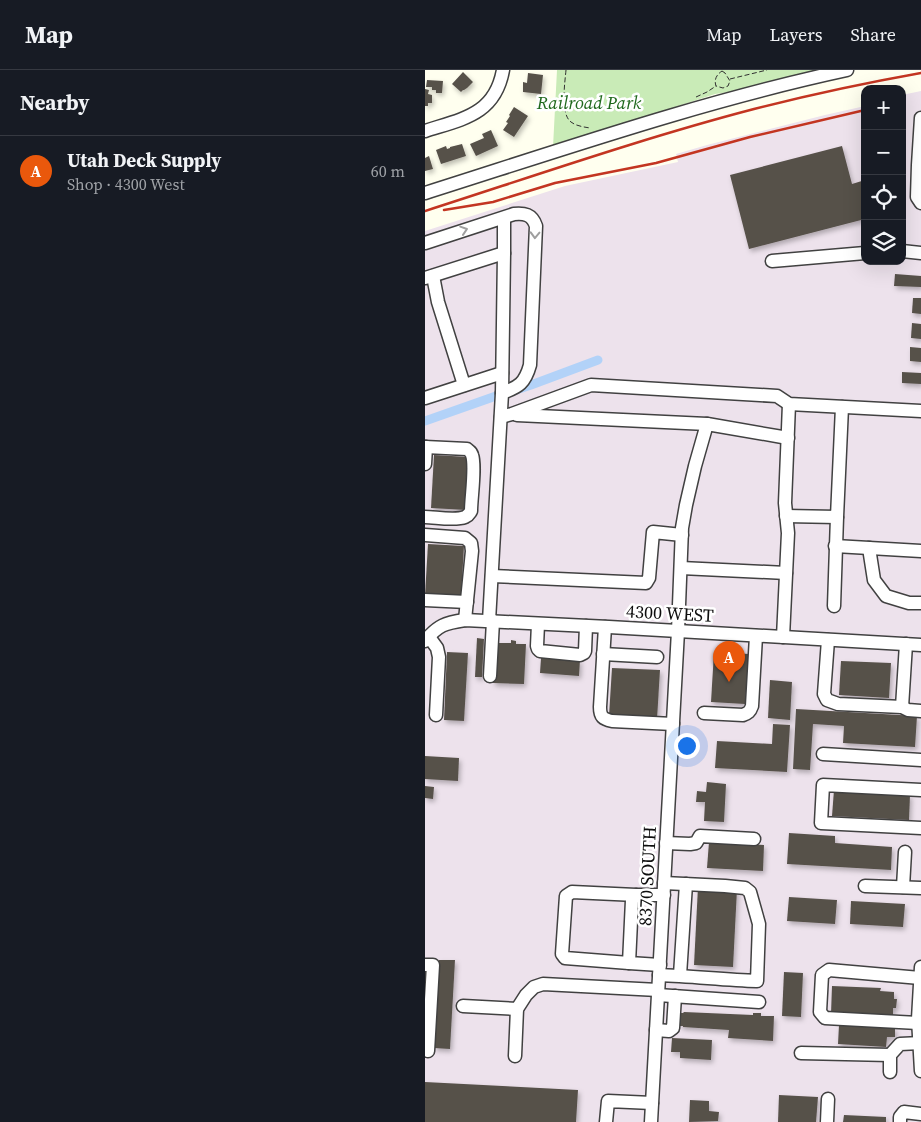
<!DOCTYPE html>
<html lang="en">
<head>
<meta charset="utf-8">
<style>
	body { margin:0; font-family:"Source Serif 4",serif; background:#242831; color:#f1f3f6 }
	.controls { position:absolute; right:15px; top:15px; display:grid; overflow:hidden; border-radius:10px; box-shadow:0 5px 20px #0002 }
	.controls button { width:45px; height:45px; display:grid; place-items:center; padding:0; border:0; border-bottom:1px solid #363941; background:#171b24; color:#f1f3f6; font:25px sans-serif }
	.you { position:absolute; left:261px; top:675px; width:18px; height:18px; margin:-12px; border:4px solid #fff; border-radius:50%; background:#1a73e8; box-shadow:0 0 0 8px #1a73e833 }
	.badge { display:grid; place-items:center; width:32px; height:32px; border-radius:50%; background:#ea580c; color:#fff; font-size:16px; font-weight:700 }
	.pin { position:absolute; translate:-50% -41px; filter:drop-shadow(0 1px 2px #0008) }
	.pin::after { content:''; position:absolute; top:26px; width:18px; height:15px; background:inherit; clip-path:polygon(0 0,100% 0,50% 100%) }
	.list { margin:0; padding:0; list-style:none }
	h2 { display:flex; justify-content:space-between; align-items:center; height:65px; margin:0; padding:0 20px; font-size:21px }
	h2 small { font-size:16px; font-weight:400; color:#9ea1a6 }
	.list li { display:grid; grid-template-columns:32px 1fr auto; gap:15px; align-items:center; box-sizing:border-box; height:70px; padding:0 20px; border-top:1px solid #363941 }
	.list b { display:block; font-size:19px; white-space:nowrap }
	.list p { margin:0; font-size:16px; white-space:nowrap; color:#9ea1a6 }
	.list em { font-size:16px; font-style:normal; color:#9ea1a6 }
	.icon { flex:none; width:28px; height:28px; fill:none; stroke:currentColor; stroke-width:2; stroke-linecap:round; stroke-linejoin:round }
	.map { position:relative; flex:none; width:496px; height:1052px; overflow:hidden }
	header { display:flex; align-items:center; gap:30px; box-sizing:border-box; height:70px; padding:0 25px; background:#171b24; border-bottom:1px solid #363941 }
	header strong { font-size:24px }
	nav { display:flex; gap:28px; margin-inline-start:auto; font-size:18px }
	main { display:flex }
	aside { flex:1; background:#171b24 }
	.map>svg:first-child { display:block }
	.industrial { fill:#ede2ec }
	.green { fill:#c9ebb7 }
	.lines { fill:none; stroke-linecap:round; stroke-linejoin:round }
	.canal { stroke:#b2d2f8; stroke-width:9 }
	.building { fill:#57514a; filter:url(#shadow) }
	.minor-casing { stroke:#414141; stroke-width:15 }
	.path { stroke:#303030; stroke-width:1; stroke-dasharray:5 2.5; stroke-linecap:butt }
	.minor { stroke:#fff; stroke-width:12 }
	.rail { stroke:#c33521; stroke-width:2.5 }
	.oneway { stroke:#9f9f9f }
	.labels { text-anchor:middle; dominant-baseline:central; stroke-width:5; stroke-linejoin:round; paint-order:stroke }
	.park-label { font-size:18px; font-style:italic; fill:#1f681c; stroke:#fff }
	.street-label { font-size:18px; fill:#0e0e0e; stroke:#fff }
</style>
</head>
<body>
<header>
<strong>Map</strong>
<nav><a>Map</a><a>Layers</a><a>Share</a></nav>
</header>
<main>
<aside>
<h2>Nearby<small></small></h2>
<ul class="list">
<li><span class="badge">A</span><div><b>Utah Deck Supply</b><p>Shop · 4300 West</p></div><em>60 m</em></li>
</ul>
</aside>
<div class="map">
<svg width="496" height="1052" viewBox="0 0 496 1052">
	<defs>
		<filter id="shadow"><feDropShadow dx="2" dy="3" stdDeviation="2.5" flood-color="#0004"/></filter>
	</defs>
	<rect width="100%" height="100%" fill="#ffffef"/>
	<!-- industrial -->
	<path class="industrial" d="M 496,21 L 496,1052 L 0,1052 L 0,161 L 140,116 L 253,92 L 251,84 L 282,75 L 400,45 L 440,36 L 440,191 L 477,191 L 477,25 Z"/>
	<!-- green -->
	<path class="green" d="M 132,0 L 405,0 L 326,19 L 290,24 L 128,77 Z"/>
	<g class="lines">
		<!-- canal -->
		<g class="canal">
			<path d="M 91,320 L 106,315 L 173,290"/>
			<path d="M 0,351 L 71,326"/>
		</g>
	</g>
	<!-- building -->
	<g class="building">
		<path d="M 38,2 L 48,12 L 42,18 L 39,20 L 38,20 L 36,22 L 27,14 Z"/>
		<path d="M 103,3 L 118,5 L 116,24 L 98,22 L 98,12 L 102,13 Z"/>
		<path d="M 2,10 L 18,11 L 17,23 L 11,23 L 11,20 L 7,20 L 7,17 L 1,17 Z"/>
		<path d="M 0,19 L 4,20 L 3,24 L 7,25 L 7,33 L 3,33 L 3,36 L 0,36 Z"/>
		<path d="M 89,37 L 103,46 L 89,67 L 78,60 L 83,53 L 81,52 L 85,46 L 84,45 Z"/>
		<path d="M 66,60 L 73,76 L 51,86 L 45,74 L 59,68 L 57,64 Z"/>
		<path d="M 37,74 L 41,86 L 16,94 L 11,80 L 21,76 L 22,79 L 25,78 L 25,77 Z"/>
		<path d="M 417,76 L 427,114 L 440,110 L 440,149 L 324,179 L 305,105 Z"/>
		<path d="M 4,86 L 8,99 L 0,101 L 0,88 Z"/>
		<path d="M 470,204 L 496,206 L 496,217 L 469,216 Z"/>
		<path d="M 488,228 L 496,228 L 496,244 L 487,243 Z"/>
		<path d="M 487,253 L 496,254 L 496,269 L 486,268 Z"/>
		<path d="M 485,277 L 496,278 L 496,292 L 485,291 Z"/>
		<path d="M 477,302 L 496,303 L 496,314 L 477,313 Z"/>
		<path d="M 9,385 L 44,387 L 41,440 L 6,438 Z"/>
		<path d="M 3,474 L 39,476 L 36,527 L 0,525 Z"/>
		<path d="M 52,568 L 59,569 L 57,607 L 50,607 Z"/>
		<path d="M 86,570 L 91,571 L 91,574 L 101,574 L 99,614 L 68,613 L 70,573 L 86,573 Z"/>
		<path d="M 22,582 L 43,583 L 39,651 L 19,650 Z"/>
		<path d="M 289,582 L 324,584 L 320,634 L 286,632 Z"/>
		<path d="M 120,585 L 128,586 L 127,589 L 155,590 L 154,606 L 115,603 L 116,588 L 120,588 Z"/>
		<path d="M 416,591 L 466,593 L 464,628 L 414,625 Z"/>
		<path d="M 187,598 L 235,600 L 232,649 L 184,646 Z"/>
		<path d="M 345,610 L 367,612 L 365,650 L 343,648 Z"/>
		<path d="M 371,639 L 492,646 L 490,677 L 418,673 L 419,656 L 388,654 L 385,700 L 368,699 Z"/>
		<path d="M 348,654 L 365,655 L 362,702 L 290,698 L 292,671 L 347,674 Z"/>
		<path d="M 0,686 L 34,688 L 33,711 L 0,709 Z"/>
		<path d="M 282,712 L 301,714 L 299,752 L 279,751 L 280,732 L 271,732 L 272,721 L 281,722 Z"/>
		<path d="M 0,716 L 9,717 L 8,729 L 0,728 Z"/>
		<path d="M 409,720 L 485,725 L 484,750 L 407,746 Z"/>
		<path d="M 364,763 L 410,766 L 410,773 L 467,777 L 466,800 L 362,794 Z"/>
		<path d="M 284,772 L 339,775 L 338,801 L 282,798 Z"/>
		<path d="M 273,817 L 312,819 L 308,897 L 269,895 Z"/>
		<path d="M 364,827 L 412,830 L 410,854 L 362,851 Z"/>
		<path d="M 426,831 L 480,834 L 478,857 L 425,854 Z"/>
		<path d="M 14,890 L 30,890 L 25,979 L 9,978 Z"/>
		<path d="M 359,902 L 378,903 L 376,947 L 357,946 Z"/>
		<path d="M 407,916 L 456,918 L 455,921 L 469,922 L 469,929 L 472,929 L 471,938 L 468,938 L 468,945 L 454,944 L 454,946 L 406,944 Z"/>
		<path d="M 259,942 L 328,945 L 328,943 L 336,943 L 336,946 L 349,946 L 348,971 L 303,968 L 304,960 L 258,957 L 258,956 L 255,956 L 255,943 L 258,943 Z"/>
		<path d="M 414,955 L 470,958 L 470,967 L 462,967 L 461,977 L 413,974 Z"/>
		<path d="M 247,968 L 287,970 L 286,990 L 255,988 L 255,982 L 246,982 Z"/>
		<path d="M 0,1012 L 153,1020 L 151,1052 L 0,1052 Z"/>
		<path d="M 354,1025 L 393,1027 L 391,1052 L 353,1052 Z"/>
		<path d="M 265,1030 L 284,1031 L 284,1041 L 294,1042 L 293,1051 L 264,1052 Z"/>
		<path d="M 419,1045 L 461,1047 L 461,1052 L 418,1052 Z"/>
	</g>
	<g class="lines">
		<!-- minor casing -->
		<g class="minor-casing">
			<g id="minor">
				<path d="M 496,48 L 493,95 L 492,127 L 496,133"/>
				<path d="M 0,61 C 37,49 70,45 78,0"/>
				<path d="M 0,123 C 139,79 278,31 422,0"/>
				<path d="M 0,173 L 89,144 C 99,143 107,144 111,156 L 105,295 C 100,313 94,317 77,323"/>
				<path d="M 477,181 L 496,183"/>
				<path d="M 347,191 L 440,183"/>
				<path d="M 8,206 L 13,232 L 39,315"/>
				<path d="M 0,208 L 79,183 L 79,148"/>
				<path d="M 0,328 L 77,303"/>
				<path d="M 92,345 L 282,354"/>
				<path d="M 76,347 L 87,344 L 166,315 L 352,326 L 364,334 L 496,341"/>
				<path d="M 0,377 L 42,379 C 45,382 46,381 47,385 C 51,396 46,428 46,441 C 44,444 44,445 40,447 C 30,451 10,447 0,447"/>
				<path d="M 0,394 L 1,377"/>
				<path d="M 361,446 L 412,447 L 417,337"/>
				<path d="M 0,465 L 40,468 L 46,473 L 47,481 L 40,550"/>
				<path d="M 410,476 L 496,481"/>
				<path d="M 444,478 L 449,510 L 461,526 L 484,533 L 496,533"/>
				<path d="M 256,498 L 361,503"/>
				<path d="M 67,506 L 221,513 L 224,508 L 228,462 L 257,465"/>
				<path d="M 0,530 L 42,532"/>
				<path d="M 409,536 L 412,447"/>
				<path d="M 64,551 L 77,323 L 79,183"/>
				<path d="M 113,554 L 112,576 L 113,579 L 115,581 L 155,585 L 159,583 L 160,581 L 161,556"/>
				<path d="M 180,557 L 175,637 C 175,647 178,649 187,651 L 248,654"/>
				<path d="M 4,567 L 12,578 L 14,587 L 11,645"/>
				<path d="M 358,567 L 363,463 L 360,433 L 364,334"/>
				<path d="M 403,570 L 399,624 L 402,630 L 413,634 L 477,637 L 483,640 L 496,641"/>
				<path d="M 0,571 C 13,555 20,553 40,550 L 184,557 L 496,575"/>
				<path d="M 178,584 L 232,587"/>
				<path d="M 65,606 L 68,551"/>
				<path d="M 477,637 L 481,574"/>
				<path d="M 279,643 L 318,645 C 323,643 325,642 327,636 L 331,566"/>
				<path d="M 398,684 L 496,690"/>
				<path d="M 496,720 L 398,715 L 396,753 L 496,758"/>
				<path d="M 241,773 L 265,774 L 271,773 L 275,766 L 329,769"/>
				<path d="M 440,816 L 496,818"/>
				<path d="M 478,817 L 480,782"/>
				<path d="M 204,893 L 140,888 L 137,884 L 141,826 L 147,822 L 211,825"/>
				<path d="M 0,895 L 8,895 L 3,981 L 0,980"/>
				<path d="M 235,895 L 204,893 L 207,830 L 211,825 L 239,825"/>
				<path d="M 496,897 L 493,949 L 496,1001"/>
				<path d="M 234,905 C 267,906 299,910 332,911 L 334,854 L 325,822 L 320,818 L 300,816 L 239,813"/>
				<path d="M 255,905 L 261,814"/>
				<path d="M 233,925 L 334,932"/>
				<path d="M 38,936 L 92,939"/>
				<path d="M 493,953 L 400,948 L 395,942 L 397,905 L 404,900 L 495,908"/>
				<path d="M 231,960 L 244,961 L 248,958 L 250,926"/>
				<path d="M 376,983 L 465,985"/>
				<path d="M 90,986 L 92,939 L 101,925 L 109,917 L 118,914 L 233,920"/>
				<path d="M 465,1002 L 465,985 L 475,974 L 496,973"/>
				<path d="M 181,1052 L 183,1031 L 227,1033"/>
				<path d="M 226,1052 L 253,561 L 257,458 L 261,435 L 270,396 L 282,354 L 363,368"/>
				<path d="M 402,1052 L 403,1029"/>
				<path d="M 475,1052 L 475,1047 L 479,1042 L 496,1044"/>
			</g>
		</g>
		<!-- path -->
		<g class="path">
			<path d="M 141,0 C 140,12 135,44 146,52 C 151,56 159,57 165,58"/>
			<path d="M 297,1 L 300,3 L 305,11 L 303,16 L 298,18 L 291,16 C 289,10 291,5 297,1 Z"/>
			<path d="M 305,9 L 342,0"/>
			<path d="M 271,27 L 282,22 L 291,16"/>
		</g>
		<!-- minor -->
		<use href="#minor" class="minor"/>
		<!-- rail -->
		<g class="rail">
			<path d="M 19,140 L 68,132 L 130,113 L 231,93 L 325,67 L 440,40"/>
			<path d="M 0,141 C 109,106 218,68 329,39 C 384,25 440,13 496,3"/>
		</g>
	</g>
	<!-- one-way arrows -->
	<defs><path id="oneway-chevron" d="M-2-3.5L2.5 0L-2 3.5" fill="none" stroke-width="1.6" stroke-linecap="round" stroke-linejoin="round" transform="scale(1.25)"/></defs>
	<g class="oneway">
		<use href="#oneway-chevron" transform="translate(39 160) rotate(-18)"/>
		<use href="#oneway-chevron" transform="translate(110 165) rotate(92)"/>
	</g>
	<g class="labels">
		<!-- park labels -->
		<g class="park-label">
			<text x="164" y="32">Railroad Park</text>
		</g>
		<!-- street labels -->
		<g class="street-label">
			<text transform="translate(245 543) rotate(3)">4300 WEST</text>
			<text transform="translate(222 806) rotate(-87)">8370 SOUTH</text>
		</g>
	</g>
</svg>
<div class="controls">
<button>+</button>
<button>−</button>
<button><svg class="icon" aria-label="locate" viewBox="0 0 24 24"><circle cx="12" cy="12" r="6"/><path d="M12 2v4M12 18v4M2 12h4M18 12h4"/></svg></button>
<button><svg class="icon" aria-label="layers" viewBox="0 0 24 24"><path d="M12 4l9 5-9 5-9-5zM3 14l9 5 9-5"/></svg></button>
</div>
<div class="you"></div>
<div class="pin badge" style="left:304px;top:612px">A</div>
</div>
</main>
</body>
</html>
